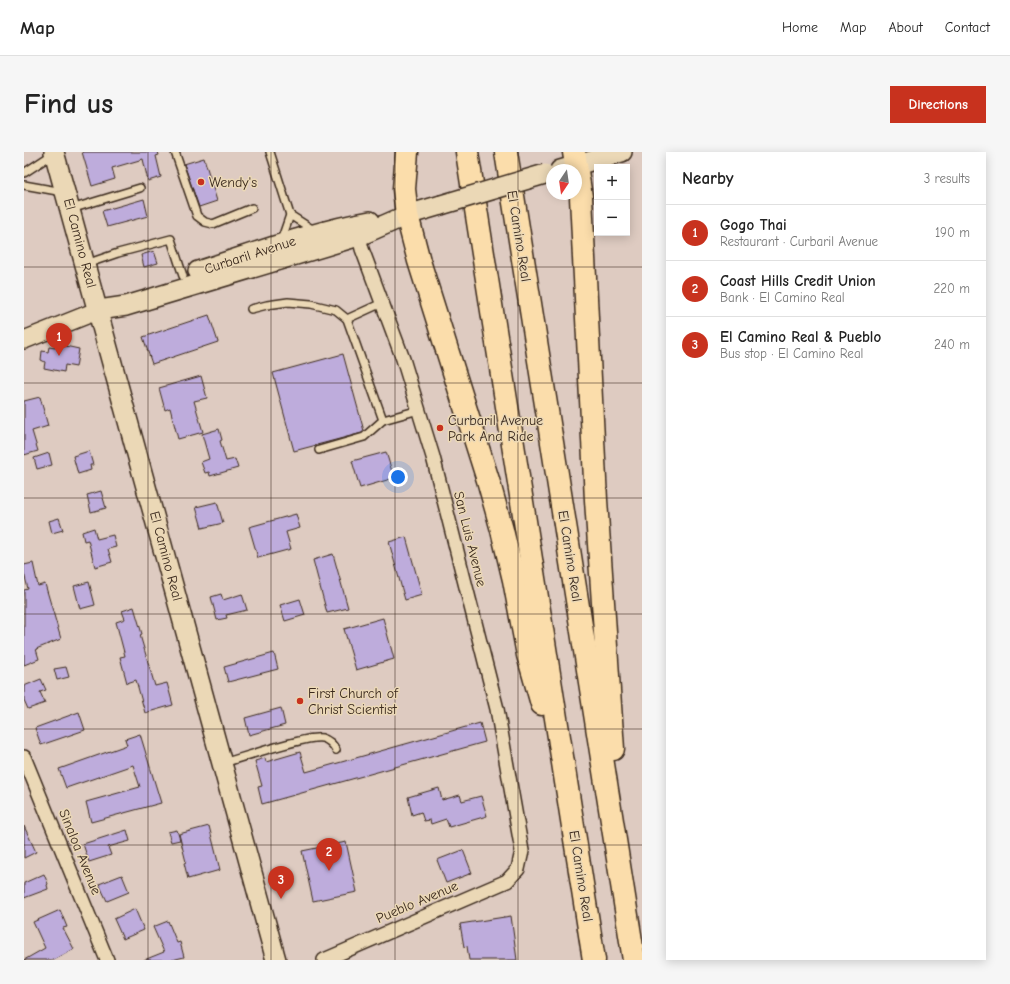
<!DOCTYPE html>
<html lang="en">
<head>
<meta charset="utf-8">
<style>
	body { margin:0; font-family:"Comic Neue",sans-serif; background:#f6f6f6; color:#222 }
	.controls { position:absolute; right:12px; top:12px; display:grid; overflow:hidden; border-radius:0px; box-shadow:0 2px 10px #0003 }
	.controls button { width:36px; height:36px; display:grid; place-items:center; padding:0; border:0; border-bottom:1px solid #e0e0e0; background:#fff; color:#222; font:20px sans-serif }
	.compass { position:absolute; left:522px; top:12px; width:36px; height:36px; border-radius:50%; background:#fff; box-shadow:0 2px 10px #0003; rotate:193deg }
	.you { position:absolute; left:374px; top:325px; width:14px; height:14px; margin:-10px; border:3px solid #fff; border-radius:50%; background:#1a73e8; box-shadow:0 0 0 6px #1a73e833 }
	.badge { display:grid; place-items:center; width:26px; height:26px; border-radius:50%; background:#c8321e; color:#fff; font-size:13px; font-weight:700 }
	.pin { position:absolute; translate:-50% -33px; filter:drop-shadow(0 1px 2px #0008) }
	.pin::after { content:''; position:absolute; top:21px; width:14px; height:12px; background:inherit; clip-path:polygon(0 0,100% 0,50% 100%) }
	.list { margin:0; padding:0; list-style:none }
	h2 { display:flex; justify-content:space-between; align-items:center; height:52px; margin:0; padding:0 16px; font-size:17px }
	h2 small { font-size:13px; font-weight:400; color:#767676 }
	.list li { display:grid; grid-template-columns:26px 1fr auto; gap:12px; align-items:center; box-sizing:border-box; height:56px; padding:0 16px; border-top:1px solid #e0e0e0 }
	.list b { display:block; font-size:15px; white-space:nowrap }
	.list p { margin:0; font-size:13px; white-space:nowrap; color:#767676 }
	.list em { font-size:13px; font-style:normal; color:#767676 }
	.map { position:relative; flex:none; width:618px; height:808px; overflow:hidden; border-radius:0px }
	header { display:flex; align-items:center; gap:24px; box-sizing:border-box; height:56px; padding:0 20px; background:#fff; border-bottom:1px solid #e0e0e0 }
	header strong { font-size:19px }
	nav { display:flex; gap:22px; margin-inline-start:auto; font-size:14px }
	.intro { display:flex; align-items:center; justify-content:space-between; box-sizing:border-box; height:96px; padding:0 24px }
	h1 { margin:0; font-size:28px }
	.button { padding:10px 18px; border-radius:0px; background:#c8321e; color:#fff; font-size:14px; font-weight:700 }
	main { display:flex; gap:24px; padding:0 24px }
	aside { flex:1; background:#fff; border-radius:0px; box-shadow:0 2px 10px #0003 }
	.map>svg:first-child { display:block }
	.building { fill:#beacdc; stroke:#3b2a1e }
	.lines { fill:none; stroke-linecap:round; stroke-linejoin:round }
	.service-casing { stroke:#3b2a1e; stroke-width:10 }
	.minor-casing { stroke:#3b2a1e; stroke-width:16 }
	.tertiary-casing { stroke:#3b2a1e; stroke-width:20 }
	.secondary-casing { stroke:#3b2a1e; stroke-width:22 }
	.motorway-casing { stroke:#3b2a1e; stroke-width:25 }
	.service { stroke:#ebd8b6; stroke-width:7 }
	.minor { stroke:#ebd8b6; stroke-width:13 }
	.tertiary { stroke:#ebd8b6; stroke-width:17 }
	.secondary { stroke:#ebd8b6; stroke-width:19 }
	.motorway { stroke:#fbddab; stroke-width:22 }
	.secondary-bridge-casing { stroke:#3b2a1e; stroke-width:22; stroke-linecap:butt }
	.secondary-bridge { stroke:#ebd8b6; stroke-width:19 }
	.grid { fill:none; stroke:#3b2a1e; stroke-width:1; stroke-opacity:0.55 }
	.poi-dot { fill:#c8321e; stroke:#ebd8b6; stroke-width:1.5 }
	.labels { text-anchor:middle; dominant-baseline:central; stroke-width:3; stroke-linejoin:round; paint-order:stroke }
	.poi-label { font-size:14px; fill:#3b2a1e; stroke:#ebd8b6; text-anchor:start }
	.street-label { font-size:14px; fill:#3b2a1e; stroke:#ebd8b6 }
</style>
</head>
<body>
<header>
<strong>Map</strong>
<nav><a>Home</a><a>Map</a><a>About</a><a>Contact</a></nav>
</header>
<div class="intro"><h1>Find us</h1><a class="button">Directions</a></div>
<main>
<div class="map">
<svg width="618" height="808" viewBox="0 0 618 808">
	<rect width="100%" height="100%" fill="#decbc1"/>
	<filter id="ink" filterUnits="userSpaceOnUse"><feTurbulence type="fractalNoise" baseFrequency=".025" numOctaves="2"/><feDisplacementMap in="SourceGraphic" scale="8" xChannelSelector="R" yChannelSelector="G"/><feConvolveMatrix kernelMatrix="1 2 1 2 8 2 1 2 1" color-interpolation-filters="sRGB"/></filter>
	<g filter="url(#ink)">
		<!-- building -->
		<g class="building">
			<path d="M 58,0 L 134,0 L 135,3 L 132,4 L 137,25 L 124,29 L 119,7 L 88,16 L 91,27 L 68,34 Z"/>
			<path d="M 180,6 L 193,49 L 175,55 L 160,12 Z"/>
			<path d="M 120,47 L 124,64 L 83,75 L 78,59 Z"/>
			<path d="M 130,99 L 134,111 L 120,115 L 117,103 Z"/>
			<path d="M 185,163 L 194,190 L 128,212 L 119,185 Z"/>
			<path d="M 32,192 L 55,197 L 52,215 L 41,213 L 40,220 L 20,216 L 21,210 L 17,208 L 18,199 L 24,200 L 25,195 L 31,196 Z"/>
			<path d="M 319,202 L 340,279 L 338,281 L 270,299 L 249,221 Z"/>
			<path d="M 177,224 L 183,246 L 170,249 L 179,280 L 154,287 L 146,256 L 141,258 L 135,236 Z"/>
			<path d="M 16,245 L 24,274 L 8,279 L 14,299 L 0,303 L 0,249 Z"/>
			<path d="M 195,277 L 198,288 L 196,289 L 202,309 L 211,307 L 214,316 L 186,324 L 185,320 L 181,321 L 177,310 L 185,307 L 178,282 Z"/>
			<path d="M 65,299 L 69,313 L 66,313 L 67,318 L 54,322 L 49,304 Z"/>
			<path d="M 362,300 L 370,326 L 336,336 L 328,309 Z"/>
			<path d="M 25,301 L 28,313 L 13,317 L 10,306 Z"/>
			<path d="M 77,339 L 82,356 L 67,360 L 63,343 Z"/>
			<path d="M 193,350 L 199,371 L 178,376 L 172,355 Z"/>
			<path d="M 272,362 L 276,376 L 262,380 L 267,397 L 234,406 L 225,375 Z"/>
			<path d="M 35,366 L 39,378 L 28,381 L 25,369 Z"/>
			<path d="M 70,376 L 73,387 L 89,383 L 92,395 L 84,397 L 88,410 L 71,415 L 64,388 L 60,389 L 58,380 Z"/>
			<path d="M 382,385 L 398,443 L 381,448 L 365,390 Z"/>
			<path d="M 309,402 L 324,456 L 303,461 L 289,408 Z"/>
			<path d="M 9,411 L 14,434 L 21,432 L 37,487 L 12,497 L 15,507 L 0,513 L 0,438 L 4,437 L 0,421 L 0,413 Z"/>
			<path d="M 65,430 L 71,453 L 56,457 L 50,434 Z"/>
			<path d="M 197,442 L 199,448 L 218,442 L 223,458 L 202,463 L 203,466 L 193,468 L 187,445 Z"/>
			<path d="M 276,447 L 281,463 L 261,469 L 256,453 Z"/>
			<path d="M 110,455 L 118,482 L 116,483 L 131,534 L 143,531 L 149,553 L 121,561 L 112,528 L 103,531 L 96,505 L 101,504 L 92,470 L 101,467 L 98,459 Z"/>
			<path d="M 359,466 L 370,507 L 332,518 L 320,477 Z"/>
			<path d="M 250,501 L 254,517 L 204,530 L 200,515 Z"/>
			<path d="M 42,515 L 45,525 L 33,528 L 30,517 Z"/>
			<path d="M 17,527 L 22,538 L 16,540 L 21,551 L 4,557 L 0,548 L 0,534 Z"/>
			<path d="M 257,556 L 261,573 L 225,583 L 221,566 Z"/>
			<path d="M 55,560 L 61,578 L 17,593 L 11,576 Z"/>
			<path d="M 456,571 L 461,590 L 238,652 L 234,635 L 238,634 L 231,609 L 241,606 L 242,610 L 276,600 L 282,620 Z"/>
			<path d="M 116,582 L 137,651 L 67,670 L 62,650 L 116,635 L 109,613 L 42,636 L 35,617 L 103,593 L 101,587 Z"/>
			<path d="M 415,636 L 418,648 L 436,643 L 438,649 L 457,644 L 463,664 L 425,675 L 422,667 L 407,672 L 406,668 L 400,669 L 397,660 L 388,663 L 384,645 Z"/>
			<path d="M 0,674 L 12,700 L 0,706 Z"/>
			<path d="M 185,674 L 196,718 L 164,727 L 160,711 L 162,710 L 155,682 Z"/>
			<path d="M 103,678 L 106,689 L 84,695 L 87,703 L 65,710 L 59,692 Z"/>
			<path d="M 153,678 L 156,688 L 147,690 L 144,680 Z"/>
			<path d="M 322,690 L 333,740 L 289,749 L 278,699 Z"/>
			<path d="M 439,698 L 448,721 L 422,731 L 413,708 Z"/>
			<path d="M 20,722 L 24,732 L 23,733 L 24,737 L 0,746 L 0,731 Z"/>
			<path d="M 98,723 L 105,740 L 83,749 L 75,732 Z"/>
			<path d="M 111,757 L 120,778 L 99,787 L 90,767 Z"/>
			<path d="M 36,758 L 43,775 L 39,776 L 50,797 L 30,808 L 0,808 L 21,796 L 9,770 Z"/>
			<path d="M 487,764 L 493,808 L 445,808 L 443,794 L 440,795 L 436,772 Z"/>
			<path d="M 144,769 L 153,791 L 156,790 L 160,805 L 148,808 L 120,808 L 140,800 L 129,775 Z"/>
		</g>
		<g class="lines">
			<!-- service casing -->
			<g class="service-casing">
				<g id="service">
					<path d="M 151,0 L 173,64 L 181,70 L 189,72 L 228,56"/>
					<path d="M 246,0 L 266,63 L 291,79"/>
					<path d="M 0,21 L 29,2"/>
					<path d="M 0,33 L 39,40"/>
					<path d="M 47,57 L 116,36"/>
					<path d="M 257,89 L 266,63"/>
					<path d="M 62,112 L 94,101 L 147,87 L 159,124"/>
					<path d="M 227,157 L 243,153 L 264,150 L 287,152 L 312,158 L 323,167 L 358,151"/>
					<path d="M 359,268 L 395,258"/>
					<path d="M 295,298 L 340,285 L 359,268 L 323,167"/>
					<path d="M 199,611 C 217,606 284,583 298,586 C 305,588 309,592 312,598"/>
				</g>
			</g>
			<!-- minor casing -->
			<g class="minor-casing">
				<g id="minor">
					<path d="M 0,605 L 83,808"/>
					<path d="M 300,808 L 483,729 L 494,717 L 498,699 L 473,557 L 409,305 L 379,207 L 338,97 L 333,76"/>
				</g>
			</g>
			<!-- tertiary casing -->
			<g class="tertiary-casing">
				<path id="tertiary" d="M 0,188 L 75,158"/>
			</g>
			<!-- secondary casing -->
			<g class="secondary-casing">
				<g id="secondary">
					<path d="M 30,0 L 252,808"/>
					<path d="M 536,18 L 598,0"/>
					<path d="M 174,119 C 231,101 288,79 346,69"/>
					<path d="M 75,158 L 102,154 L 335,84 L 383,63 L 417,53"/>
				</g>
			</g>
			<!-- motorway casing -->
			<g class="motorway-casing">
				<g id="motorway">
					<path d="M 383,0 L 380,37 L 383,63 L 395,109 L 464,328 L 478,378 L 490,428 L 504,503 L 518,552"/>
					<path d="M 443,0 L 570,808"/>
					<path d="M 482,0 L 610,808"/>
					<path d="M 550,0 L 557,45 L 572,348 L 589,597"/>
				</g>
			</g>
			<!-- service -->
			<use href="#service" class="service"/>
			<!-- minor -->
			<use href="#minor" class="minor"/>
			<!-- tertiary -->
			<use href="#tertiary" class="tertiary"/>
			<!-- secondary -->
			<use href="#secondary" class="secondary"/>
			<!-- motorway -->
			<use href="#motorway" class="motorway"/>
			<!-- secondary-bridge casing -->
			<g class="secondary-bridge-casing">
				<path id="secondary-bridge" d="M 417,53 L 521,22"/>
			</g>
			<!-- secondary-bridge -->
			<use href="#secondary-bridge" class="secondary-bridge"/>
		</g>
	</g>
	<!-- grid -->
	<path class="grid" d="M 124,0 L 124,808M 247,0 L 247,808M 371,0 L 371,808M 494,0 L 494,808M 0,115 L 618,115M 0,231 L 618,231M 0,346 L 618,346M 0,462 L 618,462M 0,577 L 618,577M 0,693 L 618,693"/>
	<!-- markers -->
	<g class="poi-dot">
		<circle cx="177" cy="30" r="4"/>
		<circle cx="416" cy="276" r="4"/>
		<circle cx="276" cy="549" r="4"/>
	</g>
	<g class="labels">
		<!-- poi labels -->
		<g class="poi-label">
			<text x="185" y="30">Wendy's</text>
			<text x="424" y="268">Curbaril Avenue<tspan x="424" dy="16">Park And Ride</tspan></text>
			<text x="284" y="541">First Church of<tspan x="284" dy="16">Christ Scientist</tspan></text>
		</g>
		<!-- street labels -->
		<g class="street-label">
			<text transform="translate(495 84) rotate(81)">El Camino Real</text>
			<text transform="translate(56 91) rotate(75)">El Camino Real</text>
			<text transform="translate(226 103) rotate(-18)">Curbaril Avenue</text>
			<text transform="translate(446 387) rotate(76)">San Luis Avenue</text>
			<text transform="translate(142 404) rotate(75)">El Camino Real</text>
			<text transform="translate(546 404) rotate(81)">El Camino Real</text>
			<text transform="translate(56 700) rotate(68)">Sinaloa Avenue</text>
			<text transform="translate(557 724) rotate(81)">El Camino Real</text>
			<text transform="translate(393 750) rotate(-23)">Pueblo Avenue</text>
		</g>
	</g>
</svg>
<div class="controls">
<button>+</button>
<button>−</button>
</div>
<svg class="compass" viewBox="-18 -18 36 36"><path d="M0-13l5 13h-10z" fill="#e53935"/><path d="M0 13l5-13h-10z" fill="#767676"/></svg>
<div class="you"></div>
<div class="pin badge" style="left:35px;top:204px">1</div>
<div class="pin badge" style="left:305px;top:719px">2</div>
<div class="pin badge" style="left:257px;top:747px">3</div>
</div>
<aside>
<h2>Nearby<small>3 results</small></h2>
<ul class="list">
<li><span class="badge">1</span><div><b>Gogo Thai</b><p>Restaurant · Curbaril Avenue</p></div><em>190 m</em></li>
<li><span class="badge">2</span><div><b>Coast Hills Credit Union</b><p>Bank · El Camino Real</p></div><em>220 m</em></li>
<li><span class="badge">3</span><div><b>El Camino Real &amp; Pueblo</b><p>Bus stop · El Camino Real</p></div><em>240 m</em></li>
</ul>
</aside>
</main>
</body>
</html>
